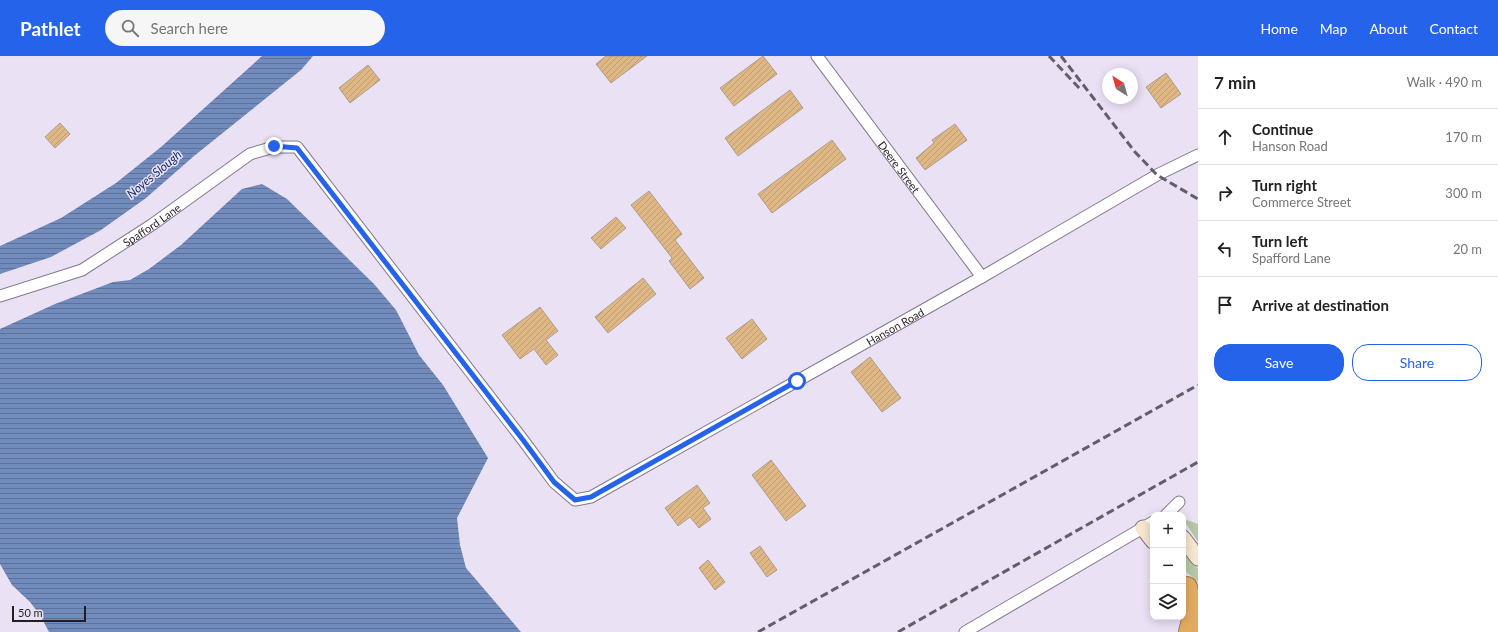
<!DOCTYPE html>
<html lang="en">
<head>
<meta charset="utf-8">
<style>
	body { margin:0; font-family:Lato,sans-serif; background:#f6f6f6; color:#222 }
	.controls { position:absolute; right:12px; bottom:12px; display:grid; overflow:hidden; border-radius:8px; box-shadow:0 2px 10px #0003 }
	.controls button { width:36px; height:36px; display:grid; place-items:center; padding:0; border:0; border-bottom:1px solid #e0e0e0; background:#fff; color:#222; font:20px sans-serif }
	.compass { position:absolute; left:1102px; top:12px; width:36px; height:36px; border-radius:50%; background:#fff; box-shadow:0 2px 10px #0003; rotate:323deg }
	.scale { position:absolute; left:12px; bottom:10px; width:74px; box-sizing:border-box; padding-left:4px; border:2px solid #221e26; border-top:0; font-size:11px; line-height:14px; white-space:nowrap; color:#221e26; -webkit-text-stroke:3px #ebe1f5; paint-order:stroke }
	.stop { position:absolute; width:12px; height:12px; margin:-9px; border:3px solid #2563eb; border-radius:50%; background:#fff }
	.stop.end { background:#2563eb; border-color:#fff; box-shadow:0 1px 4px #0008 }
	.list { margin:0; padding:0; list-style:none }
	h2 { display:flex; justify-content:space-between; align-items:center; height:52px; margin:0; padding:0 16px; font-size:17px }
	h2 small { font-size:13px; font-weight:400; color:#767676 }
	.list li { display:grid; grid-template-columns:26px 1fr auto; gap:12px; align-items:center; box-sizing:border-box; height:56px; padding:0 16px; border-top:1px solid #e0e0e0 }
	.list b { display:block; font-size:15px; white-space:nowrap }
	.list p { margin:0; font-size:13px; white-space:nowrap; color:#767676 }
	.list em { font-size:13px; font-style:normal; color:#767676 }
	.actions { display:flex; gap:8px; padding:12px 16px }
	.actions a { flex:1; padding:9px 0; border:1px solid #2563eb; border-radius:16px; text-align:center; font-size:14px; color:#2563eb }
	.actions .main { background:#2563eb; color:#fff }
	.icon { flex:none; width:22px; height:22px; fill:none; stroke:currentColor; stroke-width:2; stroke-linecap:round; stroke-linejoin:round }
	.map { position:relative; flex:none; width:1198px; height:576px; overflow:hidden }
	header { display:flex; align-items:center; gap:24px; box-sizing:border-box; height:56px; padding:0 20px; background:#2563eb; color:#fff }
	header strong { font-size:19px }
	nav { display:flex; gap:22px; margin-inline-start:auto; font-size:14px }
	.search { width:280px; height:36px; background:#f6f6f6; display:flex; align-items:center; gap:10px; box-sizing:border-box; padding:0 14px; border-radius:22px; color:#767676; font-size:15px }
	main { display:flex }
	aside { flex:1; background:#fff }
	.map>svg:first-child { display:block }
	.green { fill:#b4c8a4 }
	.water { fill:url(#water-rules) }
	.building { fill:url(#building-hatch); stroke:#ac9e8d }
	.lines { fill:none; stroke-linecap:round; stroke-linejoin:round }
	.street-casing { stroke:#82798b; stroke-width:13 }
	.secondary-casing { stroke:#82798b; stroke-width:17 }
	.highway-casing { stroke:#9f7a4c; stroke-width:22 }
	.street { stroke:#fff; stroke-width:11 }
	.secondary { stroke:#f6e6d0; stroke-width:15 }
	.highway { stroke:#e2ab61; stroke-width:20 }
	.rail { stroke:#645e6a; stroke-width:3; stroke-dasharray:8 4; stroke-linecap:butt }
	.route { stroke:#2563eb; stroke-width:5 }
	.labels { text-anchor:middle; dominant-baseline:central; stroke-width:3; stroke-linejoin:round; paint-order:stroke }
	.street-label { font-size:11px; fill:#221e26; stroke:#ebe1f5 }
	.water-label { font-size:12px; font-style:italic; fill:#102c68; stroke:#ebe1f5 }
</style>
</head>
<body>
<header>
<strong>Pathlet</strong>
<div class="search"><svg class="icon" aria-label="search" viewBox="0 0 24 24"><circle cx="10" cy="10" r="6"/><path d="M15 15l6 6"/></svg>Search here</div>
<nav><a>Home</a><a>Map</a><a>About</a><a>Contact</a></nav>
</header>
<main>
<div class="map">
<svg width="1198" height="576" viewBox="0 0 1198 576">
	<defs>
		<pattern id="water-rules" width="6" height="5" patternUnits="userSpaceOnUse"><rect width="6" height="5" fill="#728bbd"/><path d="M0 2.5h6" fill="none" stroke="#5d7199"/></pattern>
		<pattern id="building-hatch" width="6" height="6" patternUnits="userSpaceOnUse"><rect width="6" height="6" fill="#dfb785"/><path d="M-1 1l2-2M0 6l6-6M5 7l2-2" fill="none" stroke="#bf9d73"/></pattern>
	</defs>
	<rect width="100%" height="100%" fill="#ebe1f5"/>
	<!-- green -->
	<g class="green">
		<path d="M 1187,464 L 1198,468 L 1198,486 L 1185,466 Z"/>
		<path d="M 1183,493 L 1198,513 L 1198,526 L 1183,513 Z"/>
	</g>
	<!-- water -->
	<g class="water">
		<path d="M 262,0 L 313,0 L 301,14 L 194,100 L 146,142 L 101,174 L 51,201 L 0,218 L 0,190 L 61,162 L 116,127 L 161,91 Z"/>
		<path d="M 262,128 L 287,143 L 374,228 L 396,254 L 419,299 L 443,329 L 488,402 L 457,462 L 460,489 L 466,512 L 521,576 L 49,576 L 40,559 L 30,546 L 12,529 L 0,508 L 0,273 L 55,248 L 113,226 L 130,224 L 149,213 L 181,189 L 242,133 Z"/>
	</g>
	<!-- building -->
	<g class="building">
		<path d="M 606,0 L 647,0 L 611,27 L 596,8 Z"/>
		<path d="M 763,0 L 777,18 L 734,50 L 720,32 Z"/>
		<path d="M 368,9 L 380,24 L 350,47 L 339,32 Z"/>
		<path d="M 1166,17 L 1181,38 L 1161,52 L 1146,31 Z"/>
		<path d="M 790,34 L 803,52 L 738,100 L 725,82 Z"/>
		<path d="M 60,67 L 70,78 L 55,92 L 45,81 Z"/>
		<path d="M 955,68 L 967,84 L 925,114 L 916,102 L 934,87 L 932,84 Z"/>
		<path d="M 832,84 L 846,103 L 772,157 L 758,138 Z"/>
		<path d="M 649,135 L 682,178 L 675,184 L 704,222 L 690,233 L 669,205 L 672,202 L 631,149 Z"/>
		<path d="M 616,161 L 626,172 L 601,193 L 591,182 Z"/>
		<path d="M 643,222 L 656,238 L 608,277 L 595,261 Z"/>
		<path d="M 540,251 L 558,275 L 546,284 L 558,299 L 546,309 L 534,293 L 520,303 L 502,279 Z"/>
		<path d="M 752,263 L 767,283 L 742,303 L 726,282 Z"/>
		<path d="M 870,301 L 901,342 L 882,356 L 851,316 Z"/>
		<path d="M 771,404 L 806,450 L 786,465 L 752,419 Z"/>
		<path d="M 697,429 L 710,447 L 703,452 L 711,463 L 699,472 L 690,461 L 678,470 L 665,452 Z"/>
		<path d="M 760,490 L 777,514 L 767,521 L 750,497 Z"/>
		<path d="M 708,504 L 725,526 L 715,534 L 699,512 Z"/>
	</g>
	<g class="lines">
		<!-- street casing -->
		<g class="street-casing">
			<g id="street">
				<path id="s1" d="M 817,0 L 982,221"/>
				<path id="s2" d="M 0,240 L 82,214 L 153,168 L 250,98 L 274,91 L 297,91 L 523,384 L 554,426 L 575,444 L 591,441 L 982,221 L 1157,119 L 1198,99"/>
				<path d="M 1166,459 L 1179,446"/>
				<path d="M 965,576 L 1153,466"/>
			</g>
		</g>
		<!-- secondary casing -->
		<g class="secondary-casing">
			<g id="secondary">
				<path d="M 1143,472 L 1153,485"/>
				<path d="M 1183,482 L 1198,502"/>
			</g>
		</g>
		<!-- highway casing -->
		<g class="highway-casing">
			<path id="highway" d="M 1187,531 L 1193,560 L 1189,576"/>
		</g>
		<!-- street -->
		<use href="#street" class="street"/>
		<!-- secondary -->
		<use href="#secondary" class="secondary"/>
		<!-- highway -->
		<use href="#highway" class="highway"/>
		<!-- rail -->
		<g class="rail">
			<path d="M 1049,0 L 1081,34"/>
			<path d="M 1061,0 L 1135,96 L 1157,119 L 1198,143"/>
			<path d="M 758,576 L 1198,329"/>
			<path d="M 898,576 L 1198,406"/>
		</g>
	</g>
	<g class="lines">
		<!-- route -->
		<path class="route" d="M 274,90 L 297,92 L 523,384 L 554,426 L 575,444 L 591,441 L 797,325"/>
	</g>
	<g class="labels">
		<!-- street labels -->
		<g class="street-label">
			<text stroke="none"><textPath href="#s1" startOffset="138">Deere Street</textPath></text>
			<text stroke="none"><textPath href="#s2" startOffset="169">Spafford Lane</textPath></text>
			<text stroke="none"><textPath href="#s2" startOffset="1153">Hanson Road</textPath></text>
		</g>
		<!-- water labels -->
		<g class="water-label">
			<text transform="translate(154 118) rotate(-40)">Noyes Slough</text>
		</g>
	</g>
</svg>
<div class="controls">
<button>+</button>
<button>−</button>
<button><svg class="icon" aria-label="layers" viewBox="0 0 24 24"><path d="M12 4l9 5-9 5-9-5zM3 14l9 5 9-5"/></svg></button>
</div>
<svg class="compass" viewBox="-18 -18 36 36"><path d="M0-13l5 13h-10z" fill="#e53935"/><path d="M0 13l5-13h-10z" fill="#767676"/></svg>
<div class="scale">50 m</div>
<div class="stop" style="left:797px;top:325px"></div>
<div class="stop end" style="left:274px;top:90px"></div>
</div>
<aside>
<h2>7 min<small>Walk · 490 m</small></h2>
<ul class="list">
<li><svg class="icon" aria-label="ahead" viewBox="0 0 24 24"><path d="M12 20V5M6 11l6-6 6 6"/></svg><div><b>Continue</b><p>Hanson Road</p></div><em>170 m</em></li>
<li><svg class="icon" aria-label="right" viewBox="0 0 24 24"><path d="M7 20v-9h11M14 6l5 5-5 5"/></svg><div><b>Turn right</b><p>Commerce Street</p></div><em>300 m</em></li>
<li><svg class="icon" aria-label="left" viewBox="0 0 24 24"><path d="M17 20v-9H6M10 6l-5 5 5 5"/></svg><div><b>Turn left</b><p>Spafford Lane</p></div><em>20 m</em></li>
<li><svg class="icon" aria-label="arrive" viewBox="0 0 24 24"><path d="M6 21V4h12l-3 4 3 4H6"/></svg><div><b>Arrive at destination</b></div></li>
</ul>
<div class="actions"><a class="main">Save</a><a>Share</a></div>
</aside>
</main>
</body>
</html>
